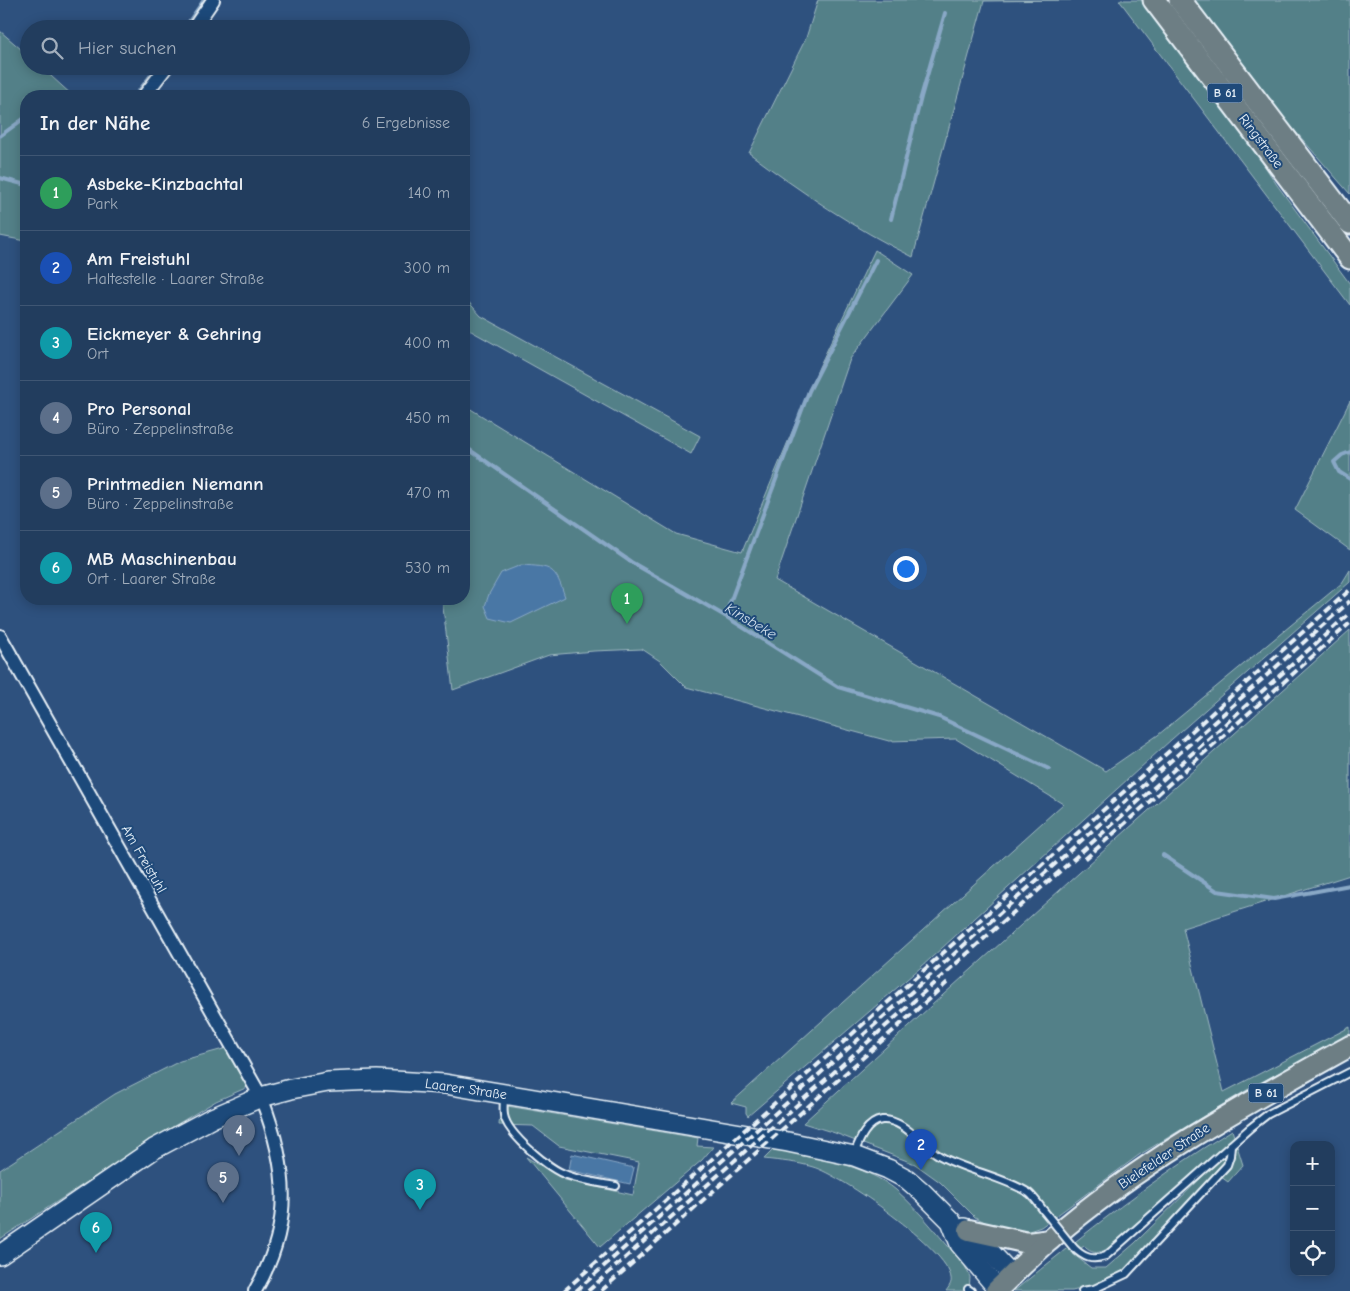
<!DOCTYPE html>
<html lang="de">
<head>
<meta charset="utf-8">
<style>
	body { margin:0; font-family:"Comic Neue",sans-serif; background:#2a4464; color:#f1f3f6 }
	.controls { position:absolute; right:15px; bottom:15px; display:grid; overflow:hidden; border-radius:10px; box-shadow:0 2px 12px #0003 }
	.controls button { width:45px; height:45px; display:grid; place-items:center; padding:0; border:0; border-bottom:1px solid #3f5673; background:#223d5e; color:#f1f3f6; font:25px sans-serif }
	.you { position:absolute; left:905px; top:568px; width:18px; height:18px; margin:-12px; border:4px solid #fff; border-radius:50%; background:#1a73e8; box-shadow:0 0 0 8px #1a73e833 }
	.badge { display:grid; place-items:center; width:32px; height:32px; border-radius:50%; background:#95b2f1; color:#fff; font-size:16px; font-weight:700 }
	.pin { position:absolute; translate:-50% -41px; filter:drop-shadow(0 1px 2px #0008) }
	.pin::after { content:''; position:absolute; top:26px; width:18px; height:15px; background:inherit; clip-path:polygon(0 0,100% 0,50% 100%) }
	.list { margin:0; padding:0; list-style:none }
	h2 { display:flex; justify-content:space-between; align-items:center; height:65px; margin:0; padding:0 20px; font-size:21px }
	h2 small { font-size:16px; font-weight:400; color:#a2aebc }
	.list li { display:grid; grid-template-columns:32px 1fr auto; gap:15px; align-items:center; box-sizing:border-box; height:75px; padding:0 20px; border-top:1px solid #3f5673 }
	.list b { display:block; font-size:19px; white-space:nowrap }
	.list p { margin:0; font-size:16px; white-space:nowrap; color:#a2aebc }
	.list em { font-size:16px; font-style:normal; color:#a2aebc }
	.icon { flex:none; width:28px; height:28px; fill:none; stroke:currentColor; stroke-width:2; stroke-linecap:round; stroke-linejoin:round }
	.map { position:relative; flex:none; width:1350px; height:1291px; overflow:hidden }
	.search { position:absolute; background:#223d5e; box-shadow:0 2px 12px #0003; left:20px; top:20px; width:450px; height:55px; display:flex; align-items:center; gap:12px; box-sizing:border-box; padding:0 18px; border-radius:28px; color:#a2aebc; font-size:19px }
	.panel { position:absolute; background:#223d5e; box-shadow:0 2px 12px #0003; left:20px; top:90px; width:450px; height:515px; border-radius:20px }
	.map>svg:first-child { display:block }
	.green { fill:#538088; stroke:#9eb8c0; fill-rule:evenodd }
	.water { fill:#4977a5; stroke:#89a8c6 }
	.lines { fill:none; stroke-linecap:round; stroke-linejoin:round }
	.stream { stroke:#89a8c6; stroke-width:4 }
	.service-casing { stroke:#e8f1f8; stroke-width:10 }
	.minor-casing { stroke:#e8f1f8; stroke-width:16 }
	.secondary-casing { stroke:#e8f1f8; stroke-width:22 }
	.primary-casing { stroke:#e8f1f8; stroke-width:24 }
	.trunk-casing { stroke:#e8f1f8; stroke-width:25 }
	.service { stroke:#1f4a7a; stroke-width:6 }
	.minor { stroke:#1f4a7a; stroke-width:12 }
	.secondary { stroke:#1f4a7a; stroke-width:19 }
	.primary { stroke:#6d7e84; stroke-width:20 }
	.trunk { stroke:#6d7e84; stroke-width:21 }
	.rail { stroke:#e8f1f8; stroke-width:4; stroke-dasharray:8 4; stroke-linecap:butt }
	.service-bridge-casing { stroke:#e8f1f8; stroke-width:10; stroke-linecap:butt }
	.service-bridge { stroke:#1f4a7a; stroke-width:6 }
	.labels { text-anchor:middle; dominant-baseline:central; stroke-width:4; stroke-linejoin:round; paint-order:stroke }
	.shield { fill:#1f4a7a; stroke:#acbfd2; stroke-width:1 }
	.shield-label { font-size:12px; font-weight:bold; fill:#e8f1f8 }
	.street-label { font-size:14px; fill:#e8f1f8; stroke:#1f4a7a }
	.water-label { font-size:15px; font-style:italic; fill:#d0dfec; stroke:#1f4a7a }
</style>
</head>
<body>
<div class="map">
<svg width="1350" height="1291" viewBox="0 0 1350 1291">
	<rect width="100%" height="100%" fill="#2e517e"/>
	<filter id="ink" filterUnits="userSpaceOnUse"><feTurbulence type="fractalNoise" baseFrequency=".02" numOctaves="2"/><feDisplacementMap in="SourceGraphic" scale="10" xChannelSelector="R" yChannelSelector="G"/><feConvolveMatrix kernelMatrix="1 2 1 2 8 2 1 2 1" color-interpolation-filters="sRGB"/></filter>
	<g filter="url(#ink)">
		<!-- green -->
		<g class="green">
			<path d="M 818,0 L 1071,0 L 984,1 L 913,257 C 854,228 801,192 749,153 L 806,38 Z"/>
			<path d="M 1119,0 L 1142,0 L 1240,128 L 1277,185 L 1350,284 L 1350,305 Z"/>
			<path d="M 1191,0 L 1350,0 L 1350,194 L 1263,94 Z"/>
			<path d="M 0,31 L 29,56 L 29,66 L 40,66 L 73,96 L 26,96 L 26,241 L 0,236 Z"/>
			<path d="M 875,250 L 913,275 L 850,359 L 775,580 L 1106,771 L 1158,735 L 1342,583 L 1350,570 L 1350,582 L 1172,739 L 920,968 L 748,1116 L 746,1113 L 746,1107 L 731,1103 L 1063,804 L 956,739 L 889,741 L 686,687 L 660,661 L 642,649 L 594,651 L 549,655 L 453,690 L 442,599 L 464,599 L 464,405 L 676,534 L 742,552 L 819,367 Z"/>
			<path d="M 464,297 L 481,316 L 700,436 L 691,454 L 464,327 Z"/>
			<path d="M 1350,401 L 1350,550 L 1295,510 Z"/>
			<path d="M 1350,630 L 1350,875 L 1183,928 L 1224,1092 L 1350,1027 L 1350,1035 L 1252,1087 L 1139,1155 L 1041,1227 L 1026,1232 L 1006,1233 L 975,1217 L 940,1182 L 915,1164 L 835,1133 L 803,1123 L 943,995 Z"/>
			<path d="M 227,1048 L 248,1087 L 216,1101 L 154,1138 L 0,1239 L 0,1170 L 115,1094 L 180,1061 Z"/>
			<path d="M 501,1105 L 698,1138 L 697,1146 L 713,1147 L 702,1160 L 600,1247 L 526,1157 L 565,1180 L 633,1195 L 639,1162 L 559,1146 L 533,1126 L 499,1125 Z"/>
			<path d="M 1232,1130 L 1243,1165 L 1228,1182 L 1217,1174 L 1125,1273 L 1102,1284 L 1072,1291 L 1014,1291 C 1084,1234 1155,1177 1232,1130 ZM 1204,1165 L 1210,1169 L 1135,1243 L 1106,1268 L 1091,1268 L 1073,1254 L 1084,1246 C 1094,1257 1102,1252 1114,1245 Z"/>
			<path d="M 774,1149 C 811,1156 867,1165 896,1190 C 921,1212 943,1241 965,1266 L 970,1277 L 969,1291 L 946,1291 C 949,1287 952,1283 951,1278 C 948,1249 841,1175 813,1167 C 797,1162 780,1161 764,1159 Z"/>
		</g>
		<!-- water -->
		<g class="water">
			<path d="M 521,565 C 552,567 555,566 565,597 L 511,623 L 490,618 L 485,606 L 489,594 L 501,573 Z"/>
			<path d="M 572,1154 L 634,1168 L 630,1184 L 569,1170 Z"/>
		</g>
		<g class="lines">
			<!-- stream -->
			<g class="stream">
				<path d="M 184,29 L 204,0"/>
				<path d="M 135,96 L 158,66"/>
				<path d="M 0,136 L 26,117"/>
				<path d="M 0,178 L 26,185"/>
				<path d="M 891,219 L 921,97 L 945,13"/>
				<path d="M 464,446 L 631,562 L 725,616 L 838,687 L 939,717 L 1049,769"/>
				<path d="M 1350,452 L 1342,455 L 1334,462 L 1339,472 L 1350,479"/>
				<path d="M 725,616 L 809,391 L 876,260"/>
				<path d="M 1163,855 L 1217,891 L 1274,899 L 1350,885"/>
			</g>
			<!-- service casing -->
			<g class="service-casing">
				<g id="service">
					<path d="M 504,1096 C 504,1102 503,1109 504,1115 C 507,1134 550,1170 567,1175 C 583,1181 600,1183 616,1186"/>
					<path d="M 854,1154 C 859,1141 866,1122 882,1120 C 903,1118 922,1146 940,1156 C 967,1171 1004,1177 1029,1193 C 1035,1198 1039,1205 1044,1211"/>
					<path d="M 1073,1247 C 1084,1258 1092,1261 1106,1256 L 1250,1128 L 1268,1114 L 1350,1072"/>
					<path d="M 968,1289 L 971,1291"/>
					<path d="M 1082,1291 L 1094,1289 L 1126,1274 L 1227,1165 L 1230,1156 L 1231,1145"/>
				</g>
			</g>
			<!-- minor casing -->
			<g class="minor-casing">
				<g id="minor">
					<path d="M 193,29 L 213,0"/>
					<path d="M 144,96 L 167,66"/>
					<path d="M 0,636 L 261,1097 C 288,1167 294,1224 255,1291"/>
				</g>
			</g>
			<!-- secondary casing -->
			<g class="secondary-casing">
				<g id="secondary">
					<path d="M 964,1228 L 969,1230 L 1013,1276"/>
					<path d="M 0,1255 L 154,1149 L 212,1118 L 261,1097 L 291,1089 L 328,1082 L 377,1080 L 445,1084 L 788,1142 L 854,1156 L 888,1169 L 907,1179 L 922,1192 L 951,1221 L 960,1244 L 998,1289"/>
				</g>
			</g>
			<!-- primary casing -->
			<g class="primary-casing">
				<g id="primary">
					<path d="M 969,1230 L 1028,1243 L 1050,1240"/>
					<path d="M 996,1291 C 1014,1274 1032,1255 1051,1239 C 1141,1161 1246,1104 1350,1046"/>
				</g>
			</g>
			<!-- trunk casing -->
			<g class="trunk-casing">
				<g id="trunk">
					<path d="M 1154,0 L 1350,258"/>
					<path d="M 1180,0 L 1350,223"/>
				</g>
			</g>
			<!-- service -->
			<use href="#service" class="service"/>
			<!-- minor -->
			<use href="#minor" class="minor"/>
			<!-- secondary -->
			<use href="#secondary" class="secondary"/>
			<!-- primary -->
			<use href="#primary" class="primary"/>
			<!-- trunk -->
			<use href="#trunk" class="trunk"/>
			<!-- rail -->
			<g class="rail">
				<path d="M 1085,859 L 1350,623"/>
				<path d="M 564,1291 L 1350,590"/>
				<path d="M 576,1291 L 1350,601"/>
				<path d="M 588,1291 L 1350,613"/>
				<path d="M 601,1291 L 949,981"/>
			</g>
			<!-- service-bridge casing -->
			<g class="service-bridge-casing">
				<path id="service-bridge" d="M 1044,1211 L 1073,1247"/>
			</g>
			<!-- service-bridge -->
			<use href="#service-bridge" class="service-bridge"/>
		</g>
	</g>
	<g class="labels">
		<!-- shield labels -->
		<g class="shield">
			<rect x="1207.5" y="83.5" width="35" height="19" rx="4"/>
			<rect x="1248.5" y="1083.5" width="35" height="19" rx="4"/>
		</g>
		<g class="shield-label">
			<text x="1225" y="93">B 61</text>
			<text x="1266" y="1093">B 61</text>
		</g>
		<!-- street labels -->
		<g class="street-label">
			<text transform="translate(1261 141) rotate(53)">Ringstraße</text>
			<text transform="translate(144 859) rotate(60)">Am Freistuhl</text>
			<text transform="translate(466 1089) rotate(8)">Laarer Straße</text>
			<text transform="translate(1164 1156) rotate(-34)">Bielefelder Straße</text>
		</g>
		<!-- water labels -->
		<g class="water-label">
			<text transform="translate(751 621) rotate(31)">Kinsbeke</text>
		</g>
	</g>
</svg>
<div class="controls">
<button>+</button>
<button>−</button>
<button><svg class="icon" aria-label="locate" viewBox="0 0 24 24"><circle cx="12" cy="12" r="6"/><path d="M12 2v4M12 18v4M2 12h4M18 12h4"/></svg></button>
</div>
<div class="you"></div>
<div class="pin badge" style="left:627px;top:624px;background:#2e9e5b">1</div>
<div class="pin badge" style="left:921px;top:1170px;background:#1a4fb4">2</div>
<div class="pin badge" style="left:420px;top:1210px;background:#0f9aa8">3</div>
<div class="pin badge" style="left:239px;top:1156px;background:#5c6f8a">4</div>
<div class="pin badge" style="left:223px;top:1203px;background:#5c6f8a">5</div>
<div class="pin badge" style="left:96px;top:1253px;background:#0f9aa8">6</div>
<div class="search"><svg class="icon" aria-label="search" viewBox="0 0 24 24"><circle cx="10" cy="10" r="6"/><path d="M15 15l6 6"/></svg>Hier suchen</div>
<section class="panel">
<h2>In der Nähe<small>6 Ergebnisse</small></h2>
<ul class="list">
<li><span class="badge" style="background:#2e9e5b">1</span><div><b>Asbeke-Kinzbachtal</b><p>Park</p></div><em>140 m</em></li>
<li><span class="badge" style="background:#1a4fb4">2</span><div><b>Am Freistuhl</b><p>Haltestelle · Laarer Straße</p></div><em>300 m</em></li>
<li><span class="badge" style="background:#0f9aa8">3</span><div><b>Eickmeyer &amp; Gehring</b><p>Ort</p></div><em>400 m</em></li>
<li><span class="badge" style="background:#5c6f8a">4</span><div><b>Pro Personal</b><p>Büro · Zeppelinstraße</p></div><em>450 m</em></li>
<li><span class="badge" style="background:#5c6f8a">5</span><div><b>Printmedien Niemann</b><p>Büro · Zeppelinstraße</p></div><em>470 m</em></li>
<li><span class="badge" style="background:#0f9aa8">6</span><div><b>MB Maschinenbau</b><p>Ort · Laarer Straße</p></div><em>530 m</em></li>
</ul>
</section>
</div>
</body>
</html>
